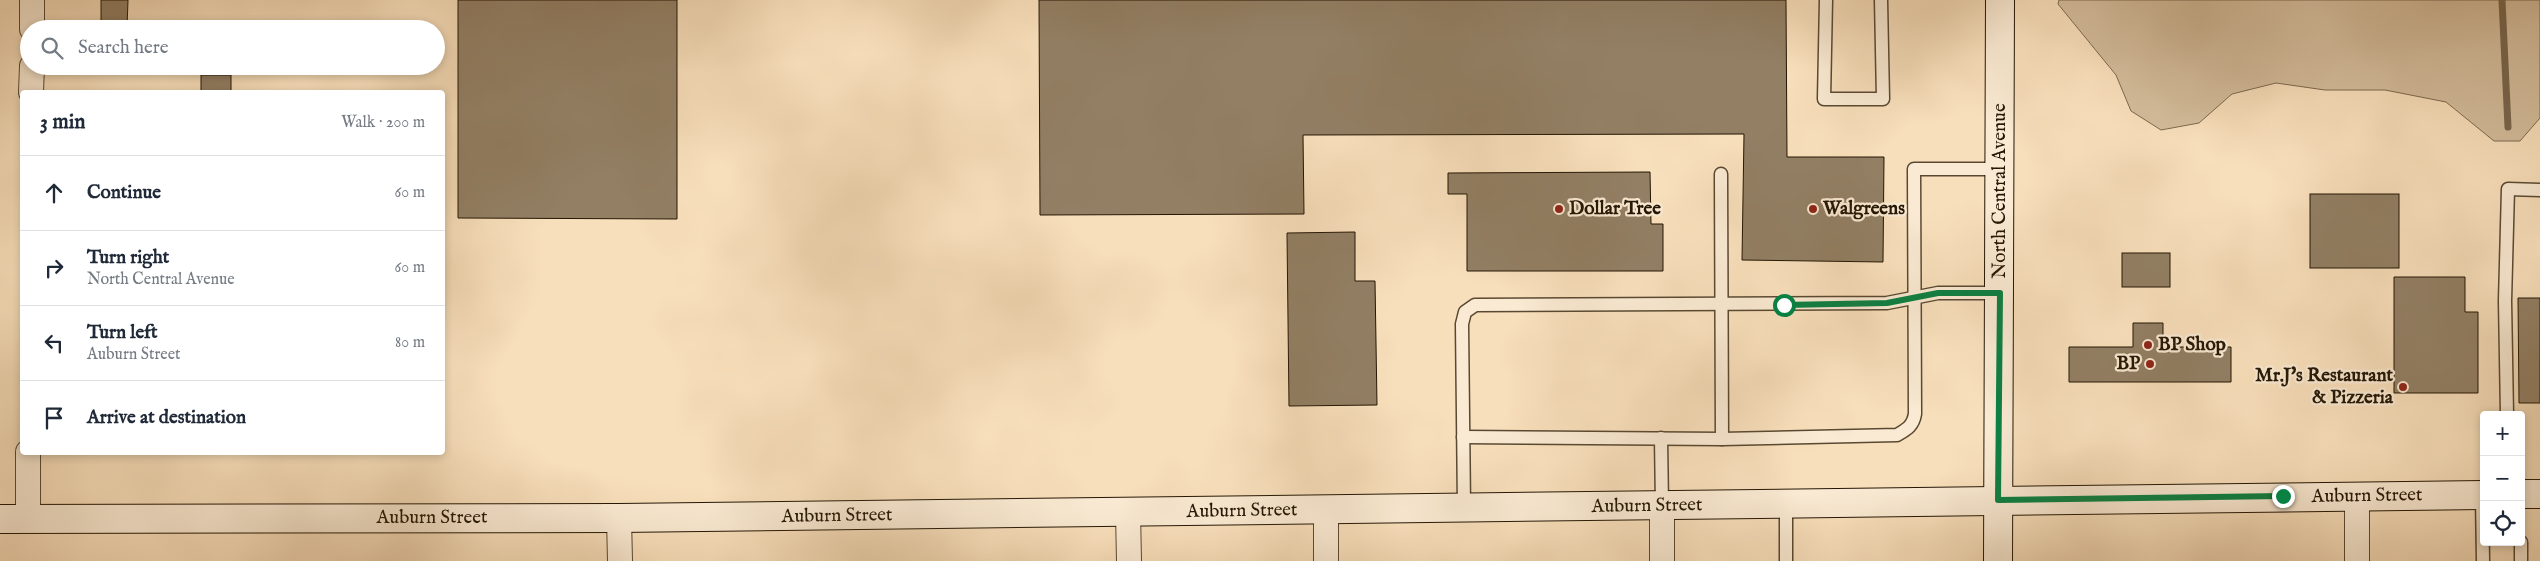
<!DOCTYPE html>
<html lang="en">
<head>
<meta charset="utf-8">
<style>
	body { margin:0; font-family:"IM FELL English",serif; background:#f6f6f7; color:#1f2937 }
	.controls { position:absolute; right:15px; bottom:15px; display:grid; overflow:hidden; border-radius:5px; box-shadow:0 2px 8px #0003 }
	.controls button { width:45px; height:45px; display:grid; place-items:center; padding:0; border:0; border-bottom:1px solid #e0e1e3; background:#fff; color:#1f2937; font:25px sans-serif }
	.stop { position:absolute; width:15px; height:15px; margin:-11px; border:4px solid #0b8043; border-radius:50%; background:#fff }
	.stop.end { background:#0b8043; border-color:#fff; box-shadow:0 1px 5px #0008 }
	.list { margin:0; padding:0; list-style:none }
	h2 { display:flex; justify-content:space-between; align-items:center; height:65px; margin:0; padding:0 20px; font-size:21px }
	h2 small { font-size:16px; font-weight:400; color:#747a83 }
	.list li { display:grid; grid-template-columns:32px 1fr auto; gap:15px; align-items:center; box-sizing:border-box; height:75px; padding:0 20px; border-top:1px solid #e0e1e3 }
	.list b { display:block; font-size:19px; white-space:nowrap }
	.list p { margin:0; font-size:16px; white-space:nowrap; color:#747a83 }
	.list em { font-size:16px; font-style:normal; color:#747a83 }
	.icon { flex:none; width:28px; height:28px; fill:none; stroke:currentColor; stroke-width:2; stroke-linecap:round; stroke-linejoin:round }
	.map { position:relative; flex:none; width:2540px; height:561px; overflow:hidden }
	.search { position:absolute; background:#fff; box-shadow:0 2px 8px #0003; left:20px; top:20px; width:425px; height:55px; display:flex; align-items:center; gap:12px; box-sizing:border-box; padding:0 18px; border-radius:28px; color:#747a83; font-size:19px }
	.panel { position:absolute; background:#fff; box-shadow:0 2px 8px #0003; left:20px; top:90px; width:425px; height:365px; border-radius:5px }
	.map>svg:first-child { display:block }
	.green { fill:#d4bd9c; stroke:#7c6a50 }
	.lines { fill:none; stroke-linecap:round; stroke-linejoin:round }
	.stream { stroke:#78664d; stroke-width:7 }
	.building { fill:#927f64; stroke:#241705 }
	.service-casing { stroke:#594932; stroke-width:15 }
	.minor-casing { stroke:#594932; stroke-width:26 }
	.secondary-casing { stroke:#241705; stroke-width:30 }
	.service { stroke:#faead3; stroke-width:12 }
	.minor { stroke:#faead3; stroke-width:24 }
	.secondary { stroke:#faead3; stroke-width:28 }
	.route { stroke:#0b8043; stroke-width:6 }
	.poi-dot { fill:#8f2418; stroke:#faead3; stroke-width:2 }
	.labels { text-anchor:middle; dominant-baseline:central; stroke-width:4.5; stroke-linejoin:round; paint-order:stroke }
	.street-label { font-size:19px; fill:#241705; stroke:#faead3 }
	.poi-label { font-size:19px; font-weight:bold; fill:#241705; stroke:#faead3; text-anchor:start }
</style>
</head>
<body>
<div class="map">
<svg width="2540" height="561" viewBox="0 0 2540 561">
	<rect width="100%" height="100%" fill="#f8dfbb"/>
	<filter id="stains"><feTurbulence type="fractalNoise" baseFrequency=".004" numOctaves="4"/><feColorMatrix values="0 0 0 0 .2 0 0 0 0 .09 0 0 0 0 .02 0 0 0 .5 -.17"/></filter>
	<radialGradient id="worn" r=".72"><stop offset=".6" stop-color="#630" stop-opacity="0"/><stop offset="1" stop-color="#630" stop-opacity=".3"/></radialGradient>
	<!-- green -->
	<path class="green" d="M 2059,0 L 2540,0 L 2540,118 L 2520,141 L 2494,141 L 2446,102 L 2385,90 L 2325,90 L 2276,83 L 2232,94 L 2199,123 L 2161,130 L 2131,111 L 2116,75 L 2058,4 Z"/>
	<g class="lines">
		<!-- stream -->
		<path class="stream" d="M 2502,0 L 2508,127"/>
	</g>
	<!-- building -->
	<g class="building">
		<path d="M 101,0 L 128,0 L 127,28 L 101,28 Z"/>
		<path d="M 458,0 L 677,0 L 677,219 L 458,218 Z"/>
		<path d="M 1039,0 L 1786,0 L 1787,157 L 1884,157 L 1883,262 L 1742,260 L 1744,134 L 1303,135 L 1304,214 L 1040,215 Z"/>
		<rect x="201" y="75" width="30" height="17"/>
		<path d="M 1650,172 L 1651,224 L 1663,224 L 1663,271 L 1467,271 L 1467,194 L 1448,194 L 1448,173 Z"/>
		<rect x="2310" y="194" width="89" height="74"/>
		<path d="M 1355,232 L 1355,281 L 1375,281 L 1377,405 L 1289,406 L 1287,233 Z"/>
		<rect x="2122" y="253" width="48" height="34"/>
		<path d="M 2394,277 L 2465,277 L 2465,312 L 2478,312 L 2478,393 L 2394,393 Z"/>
		<path d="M 2518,298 L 2540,298 L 2540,403 L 2519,403 Z"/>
		<path d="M 2133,323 L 2163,323 L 2163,347 L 2231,347 L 2231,382 L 2069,382 L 2069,347 L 2133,347 Z"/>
	</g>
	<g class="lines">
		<!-- service casing -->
		<g class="service-casing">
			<g id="service">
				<path d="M 1826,0 L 1824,99 L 1883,99 L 1881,0"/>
				<path d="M 1721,174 L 1722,439"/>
				<path d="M 2507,415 L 2505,301 L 2508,189 L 2540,190"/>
				<path d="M 1463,437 L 1722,439 L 1897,435 C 1907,429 1913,426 1915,414 L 1914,169 L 2000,169"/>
				<path d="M 1661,438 L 1662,506"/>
				<path d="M 2482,495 L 2483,561"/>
				<path d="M 1786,504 L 1786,561"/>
				<path d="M 1464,508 L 1462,324 L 1465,312 L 1475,305 L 1887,303 L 1938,293 L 2000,293"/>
				<path d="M 2521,542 L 2521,561"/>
			</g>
		</g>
		<!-- minor casing -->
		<g class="minor-casing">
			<g id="minor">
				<path d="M 32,29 L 32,0"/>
				<path d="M 31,92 L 32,66"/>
				<path d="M 1326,510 L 1326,561"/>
				<path d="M 1128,512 L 1129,561"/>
				<path d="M 619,518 L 620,561"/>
				<path d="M 28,519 L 28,452"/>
				<path d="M 1662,561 L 1662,506"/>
				<path d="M 2357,561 L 2357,495"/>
			</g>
		</g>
		<!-- secondary casing -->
		<g class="secondary-casing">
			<g id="secondary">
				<path d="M 2521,494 L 2540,494"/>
				<path d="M 0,519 L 619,518 L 2484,495"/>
				<path d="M 1998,561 L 2000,0"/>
			</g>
		</g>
		<!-- service -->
		<use href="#service" class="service"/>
		<!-- minor -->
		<use href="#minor" class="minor"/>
		<!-- secondary -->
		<use href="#secondary" class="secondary"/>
	</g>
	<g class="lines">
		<!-- route -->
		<path class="route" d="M 1784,305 L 1887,303 L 1938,293 L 2000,293 L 1998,500 L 2283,496"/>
	</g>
	<!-- markers -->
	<g class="poi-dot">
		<circle cx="1559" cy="209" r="5"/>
		<circle cx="1813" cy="209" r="5"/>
		<circle cx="2148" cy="345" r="5"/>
		<circle cx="2150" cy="364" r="5"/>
		<circle cx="2403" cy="387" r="5"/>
	</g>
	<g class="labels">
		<!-- street labels -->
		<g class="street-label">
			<text transform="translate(2000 191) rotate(-90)">North Central Avenue</text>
			<text transform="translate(2367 496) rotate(-1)">Auburn Street</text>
			<text transform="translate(1647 506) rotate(-1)">Auburn Street</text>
			<text transform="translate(1242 511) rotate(-1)">Auburn Street</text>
			<text transform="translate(837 516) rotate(-1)">Auburn Street</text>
			<text x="432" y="518">Auburn Street</text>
		</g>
		<!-- poi labels -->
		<g class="poi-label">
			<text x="1569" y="209">Dollar Tree</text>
			<text x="1823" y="209">Walgreens</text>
			<text x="2158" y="345">BP Shop</text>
			<text x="2140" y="364" text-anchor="end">BP</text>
			<text x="2393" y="376" text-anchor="end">Mr.J's Restaurant<tspan x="2393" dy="22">&amp; Pizzeria</tspan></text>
		</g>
	</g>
	<rect width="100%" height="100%" filter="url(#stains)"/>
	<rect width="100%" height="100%" fill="url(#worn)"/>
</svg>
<div class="controls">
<button>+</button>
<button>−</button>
<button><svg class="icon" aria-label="locate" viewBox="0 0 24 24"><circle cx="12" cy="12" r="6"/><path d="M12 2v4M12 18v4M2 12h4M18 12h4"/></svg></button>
</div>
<div class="stop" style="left:1784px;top:305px"></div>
<div class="stop end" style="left:2283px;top:496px"></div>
<div class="search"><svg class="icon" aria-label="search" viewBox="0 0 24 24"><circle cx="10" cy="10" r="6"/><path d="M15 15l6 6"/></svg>Search here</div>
<section class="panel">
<h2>3 min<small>Walk · 200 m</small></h2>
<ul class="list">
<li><svg class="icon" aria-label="ahead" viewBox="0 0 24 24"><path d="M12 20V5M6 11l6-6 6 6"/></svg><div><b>Continue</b></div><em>60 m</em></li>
<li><svg class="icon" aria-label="right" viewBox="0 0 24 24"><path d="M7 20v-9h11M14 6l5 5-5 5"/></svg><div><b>Turn right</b><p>North Central Avenue</p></div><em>60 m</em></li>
<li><svg class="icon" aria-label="left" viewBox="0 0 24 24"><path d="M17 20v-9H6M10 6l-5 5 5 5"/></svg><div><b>Turn left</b><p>Auburn Street</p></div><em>80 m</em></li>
<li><svg class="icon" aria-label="arrive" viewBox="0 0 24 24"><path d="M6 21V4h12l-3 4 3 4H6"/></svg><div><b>Arrive at destination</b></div></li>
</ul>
</section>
</div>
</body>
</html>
